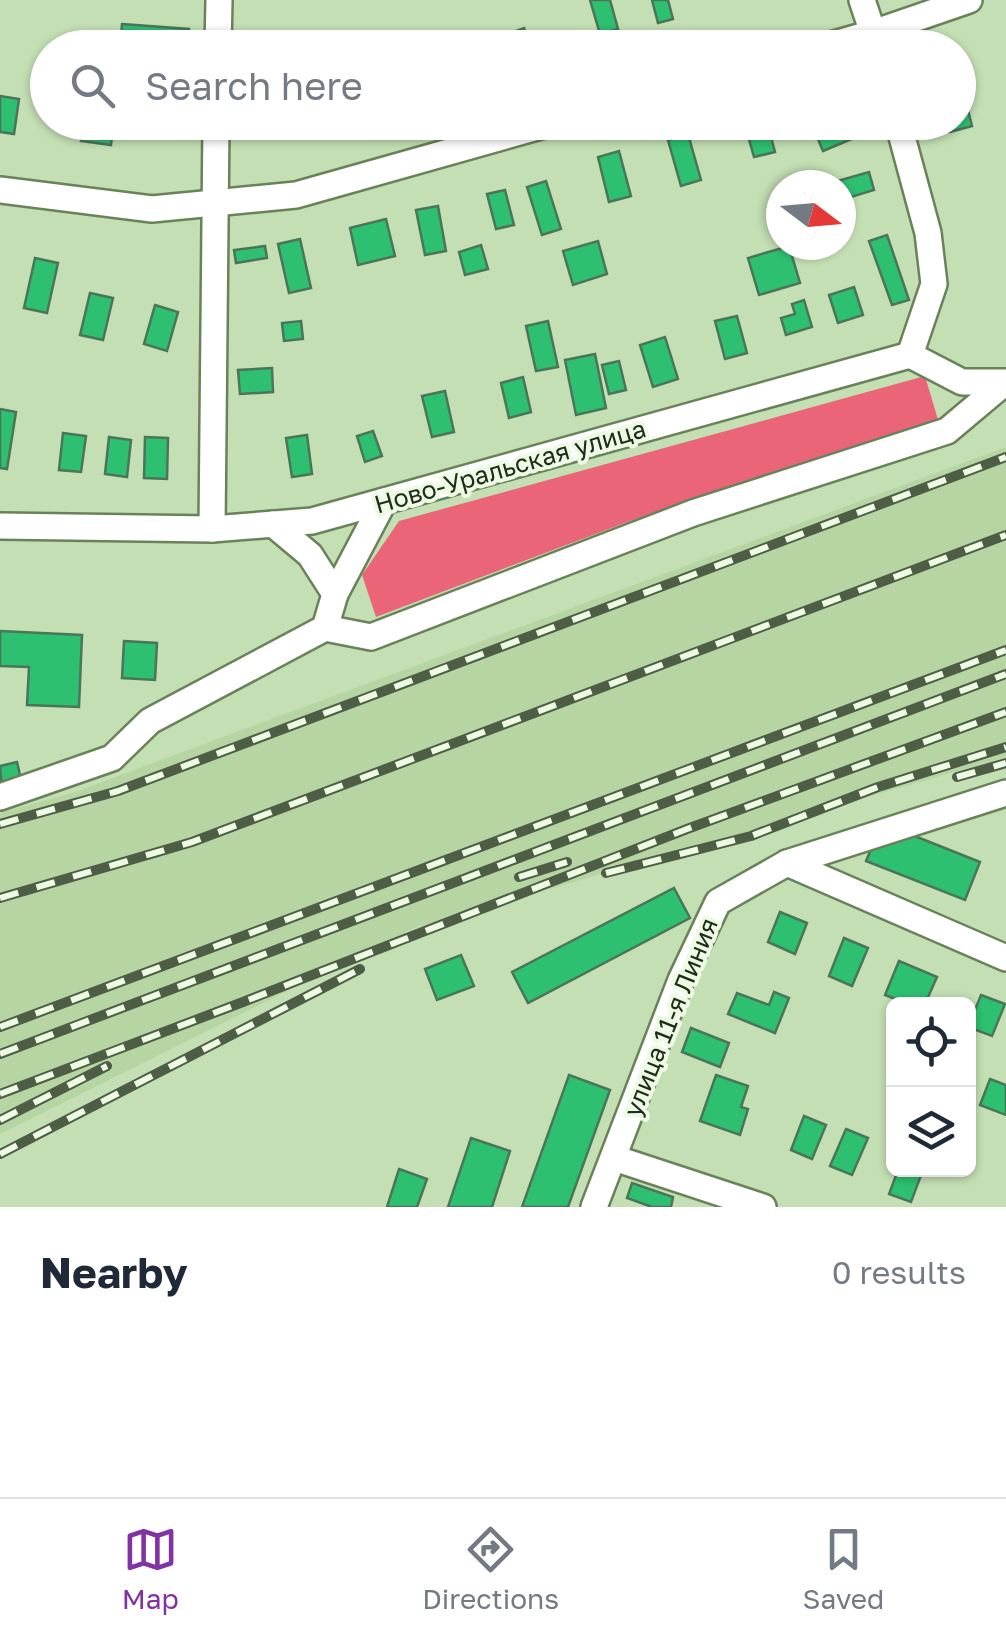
<!DOCTYPE html>
<html lang="en">
<head>
<meta charset="utf-8">
<style>
	body { margin:0; font-family:"Golos Text",sans-serif; background:#f2f2f3; color:#1f2937 }
	.controls { position:absolute; right:30px; bottom:30px; display:grid; overflow:hidden; border-radius:15px; box-shadow:0 2px 8px #0004 }
	.controls button { width:90px; height:90px; display:grid; place-items:center; padding:0; border:0; border-bottom:2px solid #e0e1e3; background:#fff; color:#1f2937; font:50px sans-serif }
	.compass { position:absolute; left:766px; top:170px; width:90px; height:90px; border-radius:50%; background:#fff; box-shadow:0 2px 8px #0004; rotate:106deg }
	.list { margin:0; padding:0; list-style:none }
	h2 { display:flex; justify-content:space-between; align-items:center; height:130px; margin:0; padding:0 40px; font-size:42px }
	h2 small { font-size:32px; font-weight:400; color:#747a83 }
	.icon { flex:none; width:55px; height:55px; fill:none; stroke:currentColor; stroke-width:2; stroke-linecap:round; stroke-linejoin:round }
	.map { position:relative; flex:none; width:1006px; height:1207px; overflow:hidden }
	.search { position:absolute; background:#fff; box-shadow:0 2px 8px #0004; left:30px; right:30px; top:30px; height:110px; display:flex; align-items:center; gap:25px; box-sizing:border-box; padding:0 35px; border-radius:55px; color:#747a83; font-size:38px }
	.sheet { height:290px; background:#fff }
	nav { display:flex; justify-content:space-around; align-items:center; box-sizing:border-box; height:140px; border-top:2px solid #e0e1e3; background:#fff; font-size:28px; color:#747a83 }
	nav a { display:grid; justify-items:center; gap:5px }
	nav .on { color:#8133a3 }
	.map>svg:first-child { display:block }
	.built { fill:#b6d5a3 }
	.forest { fill:#eb6578 }
	.building { fill:#2ec071; stroke:#4b7559; stroke-width:2.5 }
	.lines { fill:none; stroke-linecap:round; stroke-linejoin:round }
	.street-casing { stroke:#69825a; stroke-width:30 }
	.street { stroke:#fff; stroke-width:25 }
	.rail-casing { stroke:#4e5d45; stroke-width:10 }
	.rail { stroke:#edfbe5; stroke-width:6; stroke-dasharray:19; stroke-linecap:butt }
	.labels { text-anchor:middle; dominant-baseline:central; stroke-width:8; stroke-linejoin:round; paint-order:stroke }
	.street-label { font-size:25px; fill:#222c1c; stroke:#edfbe5 }
</style>
</head>
<body>
<div class="map">
<svg width="1006" height="1207" viewBox="0 0 1006 1207">
	<rect width="100%" height="100%" fill="#c3dfb3"/>
	<!-- built -->
	<path class="built" d="M 1006,447 L 1006,757 L 414,928 L 0,1134 L 0,813 L 72,793 Z"/>
	<!-- forest -->
	<path class="forest" d="M 925,376 L 939,423 L 630,521 L 376,617 L 362,575 L 399,521 Z"/>
	<!-- building -->
	<g class="building">
		<path d="M 590,0 L 610,0 L 618,29 L 600,34 Z"/>
		<path d="M 652,0 L 668,0 L 673,19 L 658,23 Z"/>
		<path d="M 122,24 L 189,29 L 188,48 L 120,48 Z"/>
		<path d="M 524,28 L 531,48 L 510,48 L 505,35 Z"/>
		<path d="M 0,96 L 19,99 L 14,134 L 0,132 Z"/>
		<path d="M 965,98 L 972,126 L 950,132 L 947,122 L 958,122 L 958,100 Z"/>
		<path d="M 84,122 L 114,122 L 111,145 L 81,141 Z"/>
		<path d="M 122,122 L 168,122 L 165,138 L 121,132 Z"/>
		<path d="M 744,122 L 767,122 L 775,152 L 754,157 Z"/>
		<path d="M 811,122 L 856,122 L 861,135 L 823,151 Z"/>
		<path d="M 688,134 L 701,180 L 681,186 L 668,140 Z"/>
		<path d="M 619,151 L 631,196 L 609,202 L 598,157 Z"/>
		<path d="M 869,172 L 874,190 L 841,200 L 841,185 L 827,184 Z"/>
		<path d="M 546,181 L 561,229 L 542,235 L 527,187 Z"/>
		<path d="M 505,190 L 514,225 L 496,229 L 487,194 Z"/>
		<path d="M 438,206 L 446,251 L 425,255 L 416,210 Z"/>
		<path d="M 386,219 L 395,256 L 358,265 L 350,228 Z"/>
		<path d="M 887,235 L 909,300 L 892,305 L 869,241 Z"/>
		<path d="M 300,239 L 311,288 L 289,293 L 278,244 Z"/>
		<path d="M 598,241 L 607,274 L 573,285 L 563,251 Z"/>
		<path d="M 481,245 L 488,269 L 465,275 L 459,252 Z"/>
		<path d="M 265,246 L 267,258 L 236,263 L 234,250 Z"/>
		<path d="M 789,246 L 800,283 L 759,295 L 748,258 Z"/>
		<path d="M 35,258 L 58,263 L 47,313 L 24,308 Z"/>
		<path d="M 854,287 L 863,315 L 838,323 L 829,295 Z"/>
		<path d="M 90,293 L 113,298 L 103,340 L 80,335 Z"/>
		<path d="M 804,300 L 812,327 L 786,335 L 781,318 L 795,314 L 792,304 Z"/>
		<path d="M 155,305 L 178,312 L 167,351 L 144,344 Z"/>
		<path d="M 737,316 L 747,353 L 725,359 L 715,321 Z"/>
		<path d="M 301,321 L 303,339 L 284,341 L 282,323 Z"/>
		<path d="M 548,321 L 558,367 L 536,371 L 526,326 Z"/>
		<path d="M 665,337 L 678,379 L 653,387 L 640,345 Z"/>
		<path d="M 595,354 L 606,408 L 576,415 L 565,360 Z"/>
		<path d="M 619,361 L 626,390 L 609,394 L 602,365 Z"/>
		<path d="M 272,368 L 273,392 L 240,394 L 238,370 Z"/>
		<path d="M 523,377 L 531,412 L 509,418 L 501,383 Z"/>
		<path d="M 445,391 L 454,432 L 432,437 L 422,396 Z"/>
		<path d="M 0,409 L 16,412 L 7,469 L 0,468 Z"/>
		<path d="M 373,431 L 382,456 L 365,462 L 357,436 Z"/>
		<path d="M 63,433 L 86,436 L 81,472 L 59,470 Z"/>
		<path d="M 307,435 L 312,474 L 292,477 L 286,438 Z"/>
		<path d="M 109,437 L 131,440 L 127,477 L 105,474 Z"/>
		<path d="M 145,437 L 168,438 L 167,479 L 144,478 Z"/>
		<path d="M 0,631 L 82,635 L 79,707 L 27,705 L 29,667 L 0,666 Z"/>
		<path d="M 124,641 L 157,643 L 155,680 L 122,678 Z"/>
		<path d="M 17,762 L 22,784 L 2,789 L 0,766 Z"/>
		<path d="M 902,831 L 980,862 L 965,900 L 866,861 L 875,840 Z"/>
		<path d="M 674,888 L 690,918 L 528,1003 L 512,972 Z"/>
		<path d="M 780,912 L 807,923 L 795,954 L 768,942 Z"/>
		<path d="M 844,938 L 868,948 L 852,986 L 829,976 Z"/>
		<path d="M 461,955 L 474,986 L 437,1000 L 425,969 Z"/>
		<path d="M 899,961 L 937,977 L 925,1004 L 908,1004 L 885,995 Z"/>
		<path d="M 774,992 L 789,998 L 775,1033 L 728,1014 L 737,993 L 769,1005 Z"/>
		<path d="M 981,995 L 1005,1004 L 992,1036 L 968,1027 Z"/>
		<path d="M 691,1028 L 729,1043 L 720,1067 L 682,1052 Z"/>
		<path d="M 569,1075 L 610,1090 L 568,1207 L 522,1207 Z"/>
		<path d="M 716,1075 L 748,1086 L 741,1107 L 748,1109 L 740,1135 L 700,1121 Z"/>
		<path d="M 990,1079 L 1006,1085 L 1006,1115 L 980,1105 Z"/>
		<path d="M 804,1116 L 826,1125 L 812,1159 L 791,1150 Z"/>
		<path d="M 846,1129 L 868,1138 L 852,1175 L 830,1166 Z"/>
		<path d="M 471,1138 L 510,1151 L 492,1207 L 448,1207 Z"/>
		<path d="M 399,1169 L 427,1179 L 417,1207 L 387,1207 Z"/>
		<path d="M 898,1170 L 923,1170 L 911,1202 L 889,1194 Z"/>
		<path d="M 632,1183 L 673,1197 L 671,1207 L 652,1207 L 627,1198 Z"/>
	</g>
	<g class="lines">
		<!-- street casing -->
		<g class="street-casing">
			<g id="street">
				<path d="M 862,0 L 878,48"/>
				<path d="M 218,48 L 219,0"/>
				<path d="M 820,48 L 873,33 L 969,0"/>
				<path d="M 898,122 L 928,233 L 934,284 L 910,355"/>
				<path d="M 0,190 L 152,209 L 296,195 L 555,122"/>
				<path d="M 0,526 L 212,529 L 312,521 L 910,355 L 962,382 L 1006,382"/>
				<path d="M 212,529 L 216,122"/>
				<path d="M 335,594 L 384,501"/>
				<path d="M 325,628 L 371,637 L 693,513 L 947,431 L 1004,383"/>
				<path d="M 0,797 L 112,758 L 150,721 L 325,628 L 335,594 L 310,555 L 273,524"/>
				<path d="M 787,863 L 1006,958"/>
				<path d="M 614,1158 L 763,1207"/>
				<path d="M 594,1207 L 681,980 L 718,902 L 787,863 L 1006,793"/>
			</g>
		</g>
		<!-- street -->
		<use href="#street" class="street"/>
		<!-- rail casing -->
		<g class="rail-casing">
			<g id="rail">
				<path d="M 957,777 L 1006,763"/>
				<path d="M 0,824 L 118,791 L 1006,457"/>
				<path d="M 606,873 L 751,836 L 878,787 L 1006,747"/>
				<path d="M 519,877 L 567,862"/>
				<path d="M 0,898 L 192,842 L 1006,535"/>
				<path d="M 0,1027 L 1006,650"/>
				<path d="M 0,1054 L 1006,674"/>
				<path d="M 0,1094 L 243,1002 L 687,829 L 1006,712"/>
				<path d="M 0,1120 L 107,1066"/>
				<path d="M 0,1154 L 360,969"/>
			</g>
		</g>
		<!-- rail -->
		<use href="#rail" class="rail"/>
	</g>
	<g class="labels">
		<!-- street labels -->
		<g class="street-label">
			<text transform="translate(510 466) rotate(-16)">Ново-Уральская улица</text>
			<text transform="translate(670 1017) rotate(-68)">улица 11-я Линия</text>
		</g>
	</g>
</svg>
<div class="controls">
<button><svg class="icon" aria-label="locate" viewBox="0 0 24 24"><circle cx="12" cy="12" r="6"/><path d="M12 2v4M12 18v4M2 12h4M18 12h4"/></svg></button>
<button><svg class="icon" aria-label="layers" viewBox="0 0 24 24"><path d="M12 4l9 5-9 5-9-5zM3 14l9 5 9-5"/></svg></button>
</div>
<svg class="compass" viewBox="-18 -18 36 36"><path d="M0-13l5 13h-10z" fill="#e53935"/><path d="M0 13l5-13h-10z" fill="#747a83"/></svg>
<div class="search"><svg class="icon" aria-label="search" viewBox="0 0 24 24"><circle cx="10" cy="10" r="6"/><path d="M15 15l6 6"/></svg>Search here</div>
</div>
<section class="sheet">
<h2>Nearby<small>0 results</small></h2>
<ul class="list">
</ul>
</section>
<nav>
<a class="on"><svg class="icon" aria-label="map" viewBox="0 0 24 24"><path d="M3 6l6-2 6 2 6-2v14l-6 2-6-2-6 2zM9 4v14M15 6v14"/></svg>Map</a>
<a><svg class="icon" aria-label="directions" viewBox="0 0 24 24"><path d="M12 3l9 9-9 9-9-9zM9 14v-3h6M13 9l2 2-2 2"/></svg>Directions</a>
<a><svg class="icon" aria-label="saved" viewBox="0 0 24 24"><path d="M7 4h10v16l-5-4-5 4z"/></svg>Saved</a>
</nav>
</body>
</html>
